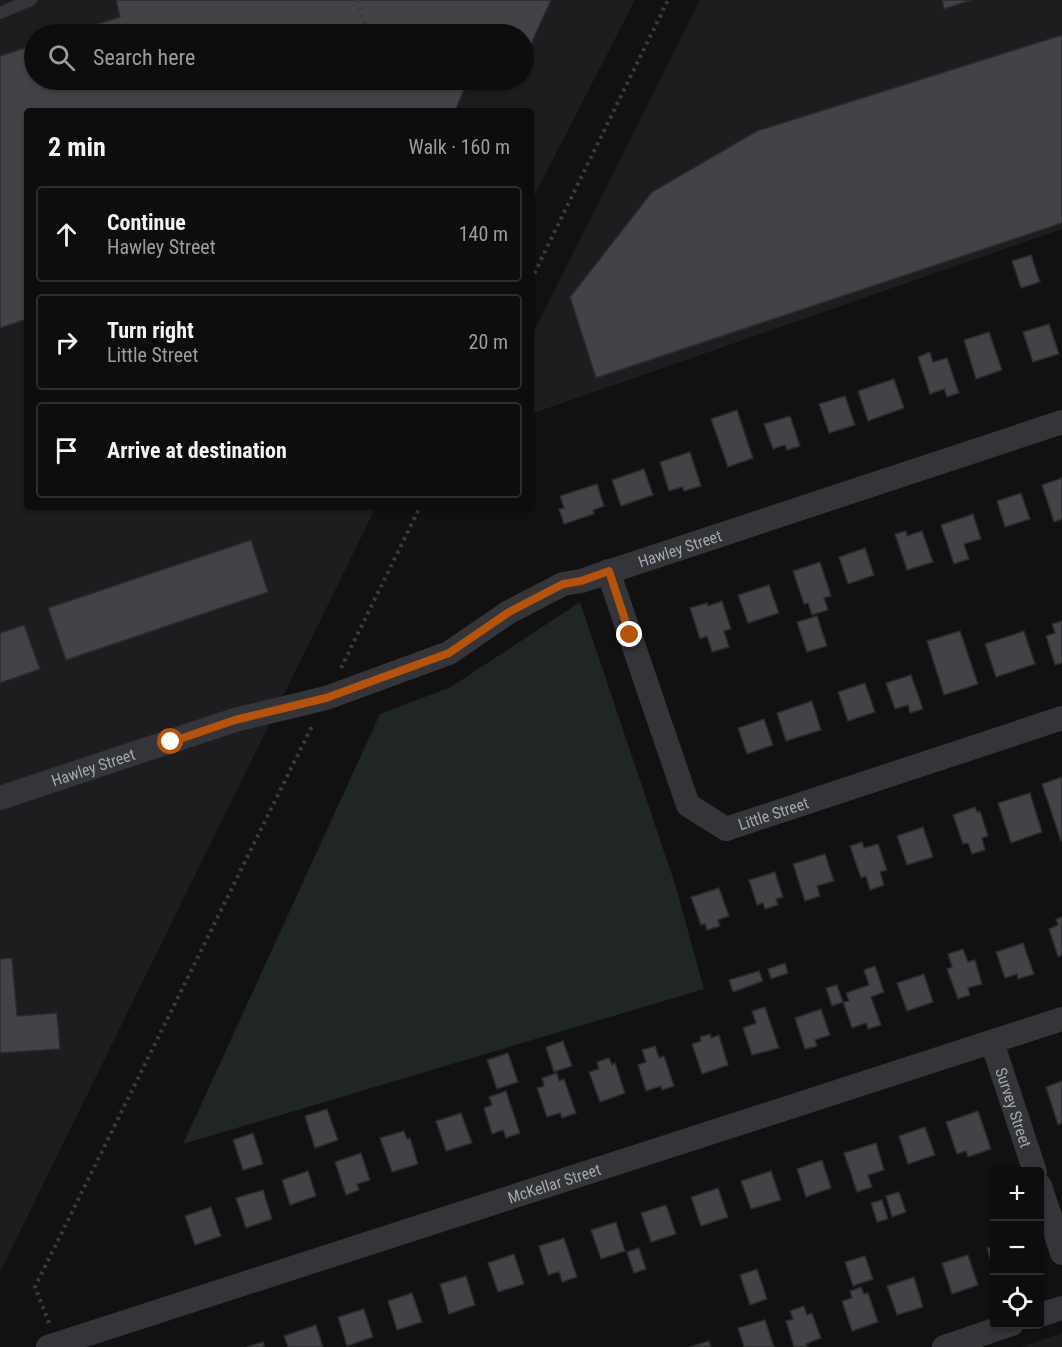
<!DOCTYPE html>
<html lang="en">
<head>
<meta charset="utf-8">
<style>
	body { margin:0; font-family:"Roboto Condensed",sans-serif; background:#1b1b1c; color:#f1f3f6 }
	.controls { position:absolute; right:18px; bottom:18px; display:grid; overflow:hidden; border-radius:6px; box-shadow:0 2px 4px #0004 }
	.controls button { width:54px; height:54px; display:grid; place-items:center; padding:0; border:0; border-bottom:2px solid #2d2d2e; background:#0d0d0e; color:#f1f3f6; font:30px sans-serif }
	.stop { position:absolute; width:18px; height:18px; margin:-14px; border:4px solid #b45309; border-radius:50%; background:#fff }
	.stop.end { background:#b45309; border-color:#fff; box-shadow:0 2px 6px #0008 }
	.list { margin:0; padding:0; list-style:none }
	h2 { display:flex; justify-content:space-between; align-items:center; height:78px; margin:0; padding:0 24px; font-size:26px }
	h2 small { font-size:20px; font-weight:400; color:#9a9c9e }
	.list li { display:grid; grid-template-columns:39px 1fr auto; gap:18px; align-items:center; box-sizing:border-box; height:96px; margin:0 12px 12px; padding:0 12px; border:2px solid #2d2d2e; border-radius:6px }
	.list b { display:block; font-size:22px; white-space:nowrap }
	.list p { margin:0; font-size:20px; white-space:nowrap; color:#9a9c9e }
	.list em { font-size:20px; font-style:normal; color:#9a9c9e }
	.icon { flex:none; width:33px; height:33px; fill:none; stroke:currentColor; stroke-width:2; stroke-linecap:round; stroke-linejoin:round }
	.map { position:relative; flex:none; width:1062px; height:1347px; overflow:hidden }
	.search { position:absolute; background:#0d0d0e; box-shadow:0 2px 4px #0004; left:24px; top:24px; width:510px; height:66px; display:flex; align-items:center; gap:15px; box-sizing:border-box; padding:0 21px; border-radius:33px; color:#9a9c9e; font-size:22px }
	.panel { position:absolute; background:#0d0d0e; box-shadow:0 2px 4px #0004; left:24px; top:108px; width:510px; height:402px; border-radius:6px }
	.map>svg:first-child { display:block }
	.built { fill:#1d1d1f; fill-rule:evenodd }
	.green { fill:#202621 }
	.building { fill:#434347; stroke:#2b2b2e; stroke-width:1.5 }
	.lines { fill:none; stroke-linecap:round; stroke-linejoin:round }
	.path { stroke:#3a3b3f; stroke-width:4; stroke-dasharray:3 4.5; stroke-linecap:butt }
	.lane { stroke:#343539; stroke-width:12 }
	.street { stroke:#343539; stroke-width:24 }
	.route { stroke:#b45309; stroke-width:8 }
	.labels { text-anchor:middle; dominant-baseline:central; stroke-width:4.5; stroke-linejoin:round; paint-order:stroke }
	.street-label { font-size:16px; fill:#a4a7b1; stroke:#0c0c0d }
</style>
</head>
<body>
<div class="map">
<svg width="1062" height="1347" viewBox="0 0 1062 1347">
	<rect width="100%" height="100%" fill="#111112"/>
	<!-- built -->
	<g class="built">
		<path d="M 0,0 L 635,0 L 531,202 L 531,111 L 27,111 L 27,507 L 376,507 L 0,1272 ZM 34,34 L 524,34 L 524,80 L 34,80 Z"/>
		<path d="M 700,0 L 1062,0 L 1062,229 L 531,414 L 531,337 Z"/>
		<path d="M 1062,1333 L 1062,1347 L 1021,1347 Z"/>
	</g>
	<!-- green -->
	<path class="green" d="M 580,602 L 675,884 L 704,989 L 183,1144 L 380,714 L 451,687 Z"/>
	<!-- building -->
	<g class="building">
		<path d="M 116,0 L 551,0 L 524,60 L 524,34 L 66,34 L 120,17 Z"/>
		<path d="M 942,0 L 971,0 L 944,9 Z"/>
		<path d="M 1062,35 L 1062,223 L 596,378 L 570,297 L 652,192 L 757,131 Z"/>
		<path d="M 34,45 L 34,80 L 468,80 L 455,111 L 27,111 L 27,319 L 0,328 L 0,56 Z"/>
		<path d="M 1031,255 L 1040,282 L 1021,288 L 1012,261 Z"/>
		<path d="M 1049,324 L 1059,354 L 1033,362 L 1023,332 Z"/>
		<path d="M 989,332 L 1002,370 L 976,379 L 964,340 Z"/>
		<path d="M 930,352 L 933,362 L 947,358 L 959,393 L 947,397 L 944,389 L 930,394 L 918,357 Z"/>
		<path d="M 894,379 L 904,408 L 868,421 L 858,391 Z"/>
		<path d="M 845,396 L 855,425 L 829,433 L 819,404 Z"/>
		<path d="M 737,410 L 753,458 L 728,467 L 711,419 Z"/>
		<path d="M 790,416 L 800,446 L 787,450 L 785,445 L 773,449 L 764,424 Z"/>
		<path d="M 690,452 L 701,486 L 684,491 L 682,487 L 669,491 L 660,462 Z"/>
		<path d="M 644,469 L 653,495 L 621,506 L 612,480 Z"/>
		<path d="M 1062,478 L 1062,519 L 1054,522 L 1042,485 Z"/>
		<path d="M 597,484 L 604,506 L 593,510 L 594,514 L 564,524 L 559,509 L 564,508 L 560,496 Z"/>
		<path d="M 1021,493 L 1030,519 L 1005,527 L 997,501 Z"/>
		<path d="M 973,514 L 981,539 L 964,544 L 969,559 L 954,564 L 941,525 Z"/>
		<path d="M 906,531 L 907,536 L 922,531 L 933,562 L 907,570 L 895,534 Z"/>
		<path d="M 251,540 L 268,592 L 66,660 L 48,608 Z"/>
		<path d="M 865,548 L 874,575 L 848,584 L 839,557 Z"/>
		<path d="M 820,562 L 831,596 L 824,598 L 828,610 L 812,615 L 808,603 L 804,604 L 793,571 Z"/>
		<path d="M 769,585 L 779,613 L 748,623 L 738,595 Z"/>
		<path d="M 722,601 L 731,629 L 724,631 L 729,647 L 712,652 L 707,636 L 700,639 L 690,608 L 707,603 L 708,606 Z"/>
		<path d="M 817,616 L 827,646 L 807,652 L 797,622 Z"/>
		<path d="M 1062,621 L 1062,663 L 1055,665 L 1046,636 L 1055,633 L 1052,624 Z"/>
		<path d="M 24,625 L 40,669 L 0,683 L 0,633 Z"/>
		<path d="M 960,631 L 978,684 L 944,695 L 927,641 Z"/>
		<path d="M 1024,631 L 1035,664 L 996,677 L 985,644 Z"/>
		<path d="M 911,675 L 923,709 L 910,713 L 908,705 L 895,709 L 886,683 Z"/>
		<path d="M 865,683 L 875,712 L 848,721 L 838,692 Z"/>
		<path d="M 812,701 L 821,730 L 786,741 L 777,713 Z"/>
		<path d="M 764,719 L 773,745 L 747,754 L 738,728 Z"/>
		<path d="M 1062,777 L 1062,841 L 1061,841 L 1042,784 Z"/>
		<path d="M 1030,793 L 1042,832 L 1011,843 L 998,803 Z"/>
		<path d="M 975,807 L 977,812 L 980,811 L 988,836 L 982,838 L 985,850 L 972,854 L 968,843 L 963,844 L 953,815 Z"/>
		<path d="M 923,827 L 933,857 L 907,865 L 897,836 Z"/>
		<path d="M 862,842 L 864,848 L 878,844 L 887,870 L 880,872 L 884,885 L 870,890 L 866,876 L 861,878 L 850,846 Z"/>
		<path d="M 825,854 L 834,881 L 817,886 L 820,896 L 805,901 L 793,864 Z"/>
		<path d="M 775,872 L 783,897 L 776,899 L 778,905 L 765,909 L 763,903 L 757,905 L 749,880 Z"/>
		<path d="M 719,888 L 729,916 L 718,920 L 720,926 L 707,930 L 705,924 L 701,925 L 691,897 Z"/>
		<path d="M 1062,917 L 1062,955 L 1058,957 L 1049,929 L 1058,925 L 1056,919 Z"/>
		<path d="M 1023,943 L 1034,974 L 1018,979 L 1017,974 L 1005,978 L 996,952 Z"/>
		<path d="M 963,949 L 968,962 L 975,960 L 982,984 L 968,988 L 970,995 L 958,999 L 947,969 L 952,967 L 948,954 Z"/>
		<path d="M 12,958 L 17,1016 L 57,1013 L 60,1049 L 0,1053 L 0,959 Z"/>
		<path d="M 785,963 L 788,973 L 771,979 L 768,969 Z"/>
		<path d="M 875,966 L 884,992 L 871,997 L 881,1025 L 868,1029 L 866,1023 L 852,1028 L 843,1002 L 849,1001 L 846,993 L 869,985 L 864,970 Z"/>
		<path d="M 759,971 L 763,981 L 733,992 L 729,980 Z"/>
		<path d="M 924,974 L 933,1002 L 907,1011 L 897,983 Z"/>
		<path d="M 837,985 L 843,1002 L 832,1006 L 826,988 Z"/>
		<path d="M 765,1007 L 779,1048 L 752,1055 L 743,1028 L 756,1023 L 752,1011 Z"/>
		<path d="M 821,1009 L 830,1035 L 815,1040 L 817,1046 L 805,1049 L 795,1018 Z"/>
		<path d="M 710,1034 L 711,1038 L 719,1035 L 728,1065 L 702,1074 L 692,1044 L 701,1041 L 700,1037 Z"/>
		<path d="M 563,1041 L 572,1066 L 554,1072 L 546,1047 Z"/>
		<path d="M 655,1046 L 659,1058 L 664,1056 L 674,1086 L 662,1090 L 661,1086 L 646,1091 L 638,1065 L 646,1062 L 642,1050 Z"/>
		<path d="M 508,1053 L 518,1082 L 497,1089 L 487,1060 Z"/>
		<path d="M 609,1058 L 612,1065 L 615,1063 L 625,1093 L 600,1102 L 589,1072 L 599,1069 L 597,1062 Z"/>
		<path d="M 557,1073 L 559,1081 L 564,1079 L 576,1113 L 562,1118 L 560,1113 L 547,1117 L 537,1088 L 544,1086 L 542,1078 Z"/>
		<path d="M 1062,1081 L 1062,1123 L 1058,1125 L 1046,1087 Z"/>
		<path d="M 506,1091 L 520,1133 L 506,1138 L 503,1130 L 492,1134 L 484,1108 L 492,1105 L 489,1097 Z"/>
		<path d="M 327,1109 L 338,1140 L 315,1148 L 305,1116 Z"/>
		<path d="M 978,1111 L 991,1149 L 968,1157 L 966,1151 L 957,1154 L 946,1122 Z"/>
		<path d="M 461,1113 L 472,1143 L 446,1151 L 436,1121 Z"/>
		<path d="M 925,1127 L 935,1155 L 908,1164 L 899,1136 Z"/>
		<path d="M 404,1131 L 407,1139 L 410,1138 L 418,1164 L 392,1172 L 380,1138 Z"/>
		<path d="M 253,1133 L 263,1164 L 243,1170 L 233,1140 Z"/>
		<path d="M 876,1143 L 884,1170 L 868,1175 L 872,1187 L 857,1192 L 844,1153 Z"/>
		<path d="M 361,1153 L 370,1180 L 357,1184 L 359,1190 L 346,1195 L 335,1162 Z"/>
		<path d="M 822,1160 L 831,1188 L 806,1197 L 797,1169 Z"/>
		<path d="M 308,1171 L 316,1196 L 290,1205 L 282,1180 Z"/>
		<path d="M 771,1171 L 781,1200 L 751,1209 L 741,1181 Z"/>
		<path d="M 718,1188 L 728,1217 L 701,1226 L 691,1197 Z"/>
		<path d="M 263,1190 L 272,1219 L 246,1228 L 236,1198 Z"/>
		<path d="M 899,1192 L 906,1212 L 892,1217 L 886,1196 Z"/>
		<path d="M 882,1200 L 888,1219 L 877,1222 L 871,1203 Z"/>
		<path d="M 666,1205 L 676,1234 L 651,1242 L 641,1213 Z"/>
		<path d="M 211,1207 L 221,1236 L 195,1245 L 185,1216 Z"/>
		<path d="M 616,1222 L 625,1251 L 601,1259 L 591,1230 Z"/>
		<path d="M 564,1238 L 577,1277 L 562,1282 L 559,1272 L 548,1275 L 539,1246 Z"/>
		<path d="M 994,1246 L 994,1272 L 987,1248 Z"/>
		<path d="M 639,1248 L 646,1269 L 634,1273 L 627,1252 Z"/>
		<path d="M 514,1254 L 524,1284 L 498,1292 L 488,1263 Z"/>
		<path d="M 968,1255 L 978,1285 L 952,1294 L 942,1263 Z"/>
		<path d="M 865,1256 L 873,1279 L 853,1286 L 845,1262 Z"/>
		<path d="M 757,1269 L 767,1299 L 750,1305 L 740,1275 Z"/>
		<path d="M 466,1276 L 475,1305 L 449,1314 L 440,1284 Z"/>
		<path d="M 914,1277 L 923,1307 L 897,1315 L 887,1286 Z"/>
		<path d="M 861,1287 L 864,1294 L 868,1293 L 878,1322 L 852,1331 L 842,1301 L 852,1298 L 850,1291 Z"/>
		<path d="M 412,1293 L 422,1322 L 397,1330 L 388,1301 Z"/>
		<path d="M 804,1306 L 807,1315 L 812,1313 L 821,1338 L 806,1344 L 808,1347 L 794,1347 L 786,1321 L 793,1319 L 790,1311 Z"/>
		<path d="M 364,1309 L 373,1337 L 347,1346 L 338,1317 Z"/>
		<path d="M 765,1320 L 774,1347 L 744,1347 L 738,1328 Z"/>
		<path d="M 316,1325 L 323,1347 L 288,1347 L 284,1336 Z"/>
		<path d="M 709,1341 L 711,1347 L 690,1347 Z"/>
		<path d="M 263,1342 L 264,1347 L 246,1347 Z"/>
	</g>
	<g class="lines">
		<!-- path -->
		<g class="path">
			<path d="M 357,0 L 366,28 L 385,34"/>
			<path d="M 481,80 L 487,86"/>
			<path d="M 531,280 L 668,0"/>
			<path d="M 341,668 L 420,507"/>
			<path d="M 49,1323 L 35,1287 L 312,726"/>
		</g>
		<!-- lane -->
		<path class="lane" d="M 0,13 L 31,0"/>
		<!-- street -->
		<g class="street">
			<path id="s1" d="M 608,571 L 688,805 L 726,829 L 1062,718"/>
			<path id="s2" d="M 0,798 L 235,720 L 326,698 L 449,653 L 509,612 L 563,584 L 581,581 L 1062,422"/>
			<path id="s3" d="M 992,1042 L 1035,1172"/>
			<path d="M 1040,1186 L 1062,1253"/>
			<path d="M 1040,1315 L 1062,1308"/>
			<path id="s4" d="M 48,1347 L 1062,1019"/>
			<path d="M 944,1347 L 1012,1324"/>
		</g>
	</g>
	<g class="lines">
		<!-- route -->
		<path class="route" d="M 171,742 L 235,720 L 326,698 L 449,653 L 509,612 L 563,584 L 581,581 L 609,571 L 630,635"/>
	</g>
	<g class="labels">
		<!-- street labels -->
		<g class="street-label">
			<text stroke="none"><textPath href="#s2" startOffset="728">Hawley Street</textPath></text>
			<text stroke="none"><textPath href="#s2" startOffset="98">Hawley Street</textPath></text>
			<text stroke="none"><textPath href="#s1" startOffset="342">Little Street</textPath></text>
			<text stroke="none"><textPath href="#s3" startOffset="69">Survey Street</textPath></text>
			<text stroke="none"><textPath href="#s4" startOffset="532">McKellar Street</textPath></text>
		</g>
	</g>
</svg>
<div class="controls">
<button>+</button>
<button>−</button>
<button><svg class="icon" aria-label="locate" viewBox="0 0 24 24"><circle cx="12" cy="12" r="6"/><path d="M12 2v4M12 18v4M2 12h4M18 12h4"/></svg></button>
</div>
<div class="stop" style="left:171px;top:742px"></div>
<div class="stop end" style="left:630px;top:635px"></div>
<div class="search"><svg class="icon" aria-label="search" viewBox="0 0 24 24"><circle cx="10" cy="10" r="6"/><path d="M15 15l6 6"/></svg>Search here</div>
<section class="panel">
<h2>2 min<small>Walk · 160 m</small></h2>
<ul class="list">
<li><svg class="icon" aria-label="ahead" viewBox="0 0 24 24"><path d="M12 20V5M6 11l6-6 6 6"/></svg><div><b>Continue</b><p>Hawley Street</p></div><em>140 m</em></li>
<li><svg class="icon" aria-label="right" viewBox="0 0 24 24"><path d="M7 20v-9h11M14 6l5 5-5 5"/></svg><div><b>Turn right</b><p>Little Street</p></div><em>20 m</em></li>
<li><svg class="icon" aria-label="arrive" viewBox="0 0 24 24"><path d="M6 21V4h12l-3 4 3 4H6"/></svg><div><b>Arrive at destination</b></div></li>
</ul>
</section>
</div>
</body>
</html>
